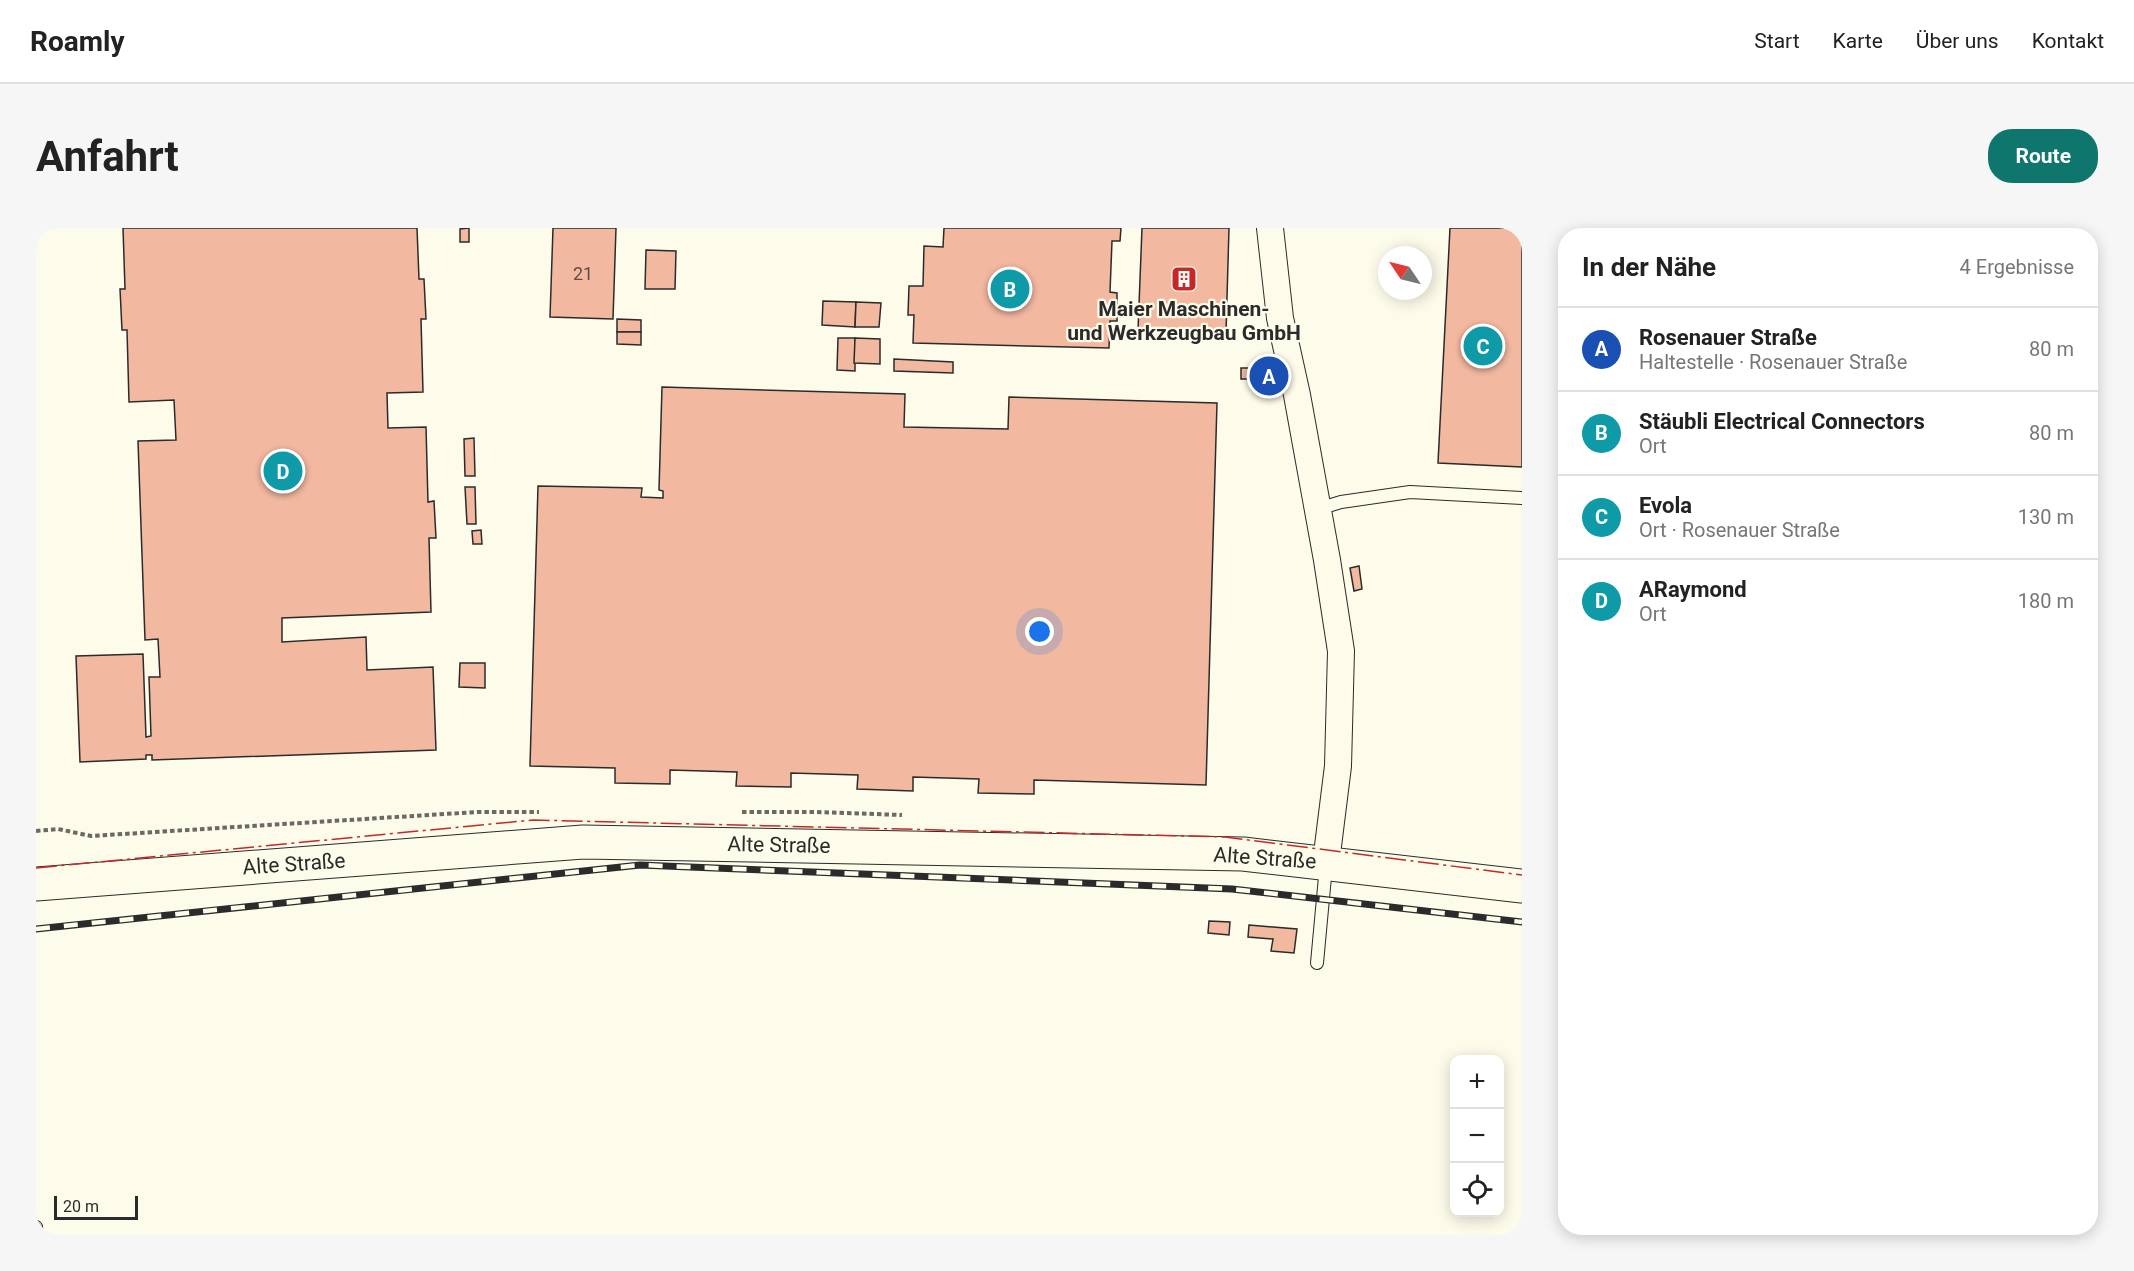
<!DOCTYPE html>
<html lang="de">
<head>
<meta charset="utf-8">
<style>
	body { margin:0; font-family:Roboto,sans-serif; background:#f6f6f6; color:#222 }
	.controls { position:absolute; right:18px; bottom:18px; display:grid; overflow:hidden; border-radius:12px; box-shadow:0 3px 15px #0003 }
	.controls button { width:54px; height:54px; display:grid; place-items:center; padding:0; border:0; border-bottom:2px solid #e0e0e0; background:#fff; color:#222; font:30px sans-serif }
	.compass { position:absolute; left:1342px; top:18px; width:54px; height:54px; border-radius:50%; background:#fff; box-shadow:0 3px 15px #0003; rotate:305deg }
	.scale { position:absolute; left:18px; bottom:15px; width:84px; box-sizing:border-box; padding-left:6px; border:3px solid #2b2b2b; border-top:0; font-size:16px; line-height:21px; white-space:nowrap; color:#2b2b2b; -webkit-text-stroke:4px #fdfbea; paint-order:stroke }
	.you { position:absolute; left:1004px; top:404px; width:21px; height:21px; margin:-15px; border:4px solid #fff; border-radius:50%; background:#1a73e8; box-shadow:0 0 0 9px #1a73e833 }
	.badge { display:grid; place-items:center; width:39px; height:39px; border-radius:50%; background:#0f766e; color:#fff; font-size:20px; font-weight:700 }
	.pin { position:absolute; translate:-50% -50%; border:3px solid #fff; box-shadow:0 2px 6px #0006 }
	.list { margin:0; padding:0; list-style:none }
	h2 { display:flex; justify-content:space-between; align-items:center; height:78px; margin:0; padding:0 24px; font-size:26px }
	h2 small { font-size:20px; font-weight:400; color:#767676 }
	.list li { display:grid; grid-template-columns:39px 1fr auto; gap:18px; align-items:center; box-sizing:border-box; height:84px; padding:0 24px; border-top:2px solid #e0e0e0 }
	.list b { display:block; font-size:22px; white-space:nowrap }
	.list p { margin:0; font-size:20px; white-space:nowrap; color:#767676 }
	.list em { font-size:20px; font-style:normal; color:#767676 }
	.icon { flex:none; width:33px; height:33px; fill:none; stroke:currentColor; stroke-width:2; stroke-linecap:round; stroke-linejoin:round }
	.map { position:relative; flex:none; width:1486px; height:1007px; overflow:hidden; border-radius:24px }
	header { display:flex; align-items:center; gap:36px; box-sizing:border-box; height:84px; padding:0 30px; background:#fff; border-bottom:2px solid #e0e0e0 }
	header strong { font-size:28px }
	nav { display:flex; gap:33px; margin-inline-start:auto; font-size:21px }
	.intro { display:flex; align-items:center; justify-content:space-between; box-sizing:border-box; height:144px; padding:0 36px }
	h1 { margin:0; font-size:42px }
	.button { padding:15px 27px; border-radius:24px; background:#0f766e; color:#fff; font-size:21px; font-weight:700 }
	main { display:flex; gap:36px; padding:0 36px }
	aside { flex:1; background:#fff; border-radius:24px; box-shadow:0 3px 15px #0003 }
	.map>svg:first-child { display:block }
	.building { fill:#f2b8a0; stroke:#2b2b2b; stroke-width:1.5 }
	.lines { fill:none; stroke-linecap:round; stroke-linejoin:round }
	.lane-casing { stroke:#2b2b2b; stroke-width:14 }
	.street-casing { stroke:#2b2b2b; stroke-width:28 }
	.secondary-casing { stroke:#2b2b2b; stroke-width:35 }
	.path { stroke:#6a6964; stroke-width:4; stroke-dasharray:4.5 3; stroke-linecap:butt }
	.lane { stroke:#fdfbea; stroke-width:12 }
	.street { stroke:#fdfbea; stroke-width:26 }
	.secondary { stroke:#fdfbea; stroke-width:33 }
	.rail-casing { stroke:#2b2b2b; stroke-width:7 }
	.rail { stroke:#fdfbea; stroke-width:4.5; stroke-dasharray:14; stroke-linecap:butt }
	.power { stroke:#c62828; stroke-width:1.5; stroke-dasharray:21 4.5 3 4.5; stroke-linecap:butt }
	.labels { text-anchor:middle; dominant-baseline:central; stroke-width:4.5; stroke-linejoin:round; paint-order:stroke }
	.number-label { font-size:18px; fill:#5d4e48 }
	.poi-label { font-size:21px; font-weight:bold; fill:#2b2b2b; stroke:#fdfbea }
	.street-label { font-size:21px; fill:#2b2b2b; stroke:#fdfbea }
</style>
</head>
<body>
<header>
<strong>Roamly</strong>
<nav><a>Start</a><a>Karte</a><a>Über uns</a><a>Kontakt</a></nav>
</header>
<div class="intro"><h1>Anfahrt</h1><a class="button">Route</a></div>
<main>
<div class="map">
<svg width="1486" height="1007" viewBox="0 0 1486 1007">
	<rect width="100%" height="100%" fill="#fdfbea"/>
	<!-- building -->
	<g class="building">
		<path d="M 87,0 L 381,0 L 383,51 L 388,51 L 390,91 L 385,91 L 387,164 L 351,165 L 352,200 L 390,199 L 392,274 L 398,273 L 400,310 L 393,310 L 395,384 L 246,390 L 246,414 L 330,409 L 331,442 L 397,439 L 400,522 L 116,532 L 116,527 L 110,527 L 110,531 L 44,534 L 40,428 L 107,426 L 110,509 L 115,508 L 113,449 L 124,449 L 122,411 L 109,412 L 102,213 L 140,212 L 138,172 L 93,174 L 91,102 L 86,102 L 84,61 L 89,61 Z"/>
		<path d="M 433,0 L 433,14 L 424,14 L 424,1 Z"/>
		<path d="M 517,0 L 580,0 L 577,91 L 514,89 Z"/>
		<path d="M 908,0 L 1085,0 L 1084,13 L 1076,13 L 1074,64 L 1081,65 L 1081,93 L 1074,93 L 1073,120 L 877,115 L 878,87 L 872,87 L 873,58 L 887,58 L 888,18 L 907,19 Z"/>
		<path d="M 1106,0 L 1193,0 L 1190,105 L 1102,103 Z"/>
		<path d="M 1414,0 L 1486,0 L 1486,239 L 1402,235 Z"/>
		<path d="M 610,22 L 640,23 L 639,61 L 609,61 Z"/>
		<path d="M 787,73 L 820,74 L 819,99 L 786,97 Z"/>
		<path d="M 820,74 L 845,75 L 843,99 L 819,99 Z"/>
		<path d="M 581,91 L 605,92 L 605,104 L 581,104 Z"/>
		<path d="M 581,104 L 605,104 L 605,117 L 581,116 Z"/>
		<path d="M 802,110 L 819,110 L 819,143 L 801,142 Z"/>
		<path d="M 819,110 L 844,111 L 844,136 L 818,135 Z"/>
		<path d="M 858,131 L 917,134 L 917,145 L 858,143 Z"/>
		<path d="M 1205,140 L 1222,140 L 1223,151 L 1205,151 Z"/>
		<path d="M 626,159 L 869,166 L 868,199 L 972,201 L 973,169 L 1181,175 L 1170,557 L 998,552 L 998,566 L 942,565 L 943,551 L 877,549 L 877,563 L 821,561 L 822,547 L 755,545 L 755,559 L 700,558 L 701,544 L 634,542 L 634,556 L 579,555 L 579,540 L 494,538 L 502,258 L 606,260 L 605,269 L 627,270 L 627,263 L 623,262 Z"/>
		<path d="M 438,210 L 439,248 L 429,248 L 428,211 Z"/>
		<path d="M 429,259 L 439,259 L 440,296 L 431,296 Z"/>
		<path d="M 445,302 L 446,316 L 437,316 L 436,303 Z"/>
		<path d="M 1323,338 L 1326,361 L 1318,363 L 1314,340 Z"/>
		<path d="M 424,435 L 449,435 L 449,460 L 423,459 Z"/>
		<path d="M 1173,693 L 1194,694 L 1193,707 L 1172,705 Z"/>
		<path d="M 1213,697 L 1261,701 L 1258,725 L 1235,723 L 1237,711 L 1212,709 Z"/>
	</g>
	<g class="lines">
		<!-- lane casing -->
		<g class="lane-casing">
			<g id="lane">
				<path d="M 1282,281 L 1305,274 L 1374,264 L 1486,270"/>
				<path d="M 1281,735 L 1290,638"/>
				<path d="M 0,999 L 1,1007"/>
			</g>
		</g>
		<!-- street casing -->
		<g class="street-casing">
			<path id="street" d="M 1234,0 L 1244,90 L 1261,167 L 1291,332 L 1305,423 L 1302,538 L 1290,634"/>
		</g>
		<!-- secondary casing -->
		<g class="secondary-casing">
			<path id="secondary" d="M 0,656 L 547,614 L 1207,626 L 1486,658"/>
		</g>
		<!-- path -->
		<g class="path">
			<path d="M 706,584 L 781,584 L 866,587"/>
			<path d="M 0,603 L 22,601 L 55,608 L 441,584 L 503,584"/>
		</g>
		<!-- lane -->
		<use href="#lane" class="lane"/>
		<!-- street -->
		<use href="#street" class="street"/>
		<!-- secondary -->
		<use href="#secondary" class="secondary"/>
		<!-- rail casing -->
		<g class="rail-casing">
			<path id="rail" d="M 0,701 L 604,637 L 1196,661 L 1486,694"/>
		</g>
		<!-- rail -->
		<use href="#rail" class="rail"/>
		<!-- power -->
		<path class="power" d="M 0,640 L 497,592 L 1189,609 L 1486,647"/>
	</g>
	<!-- icons -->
	<defs>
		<g id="building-square" transform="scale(1.35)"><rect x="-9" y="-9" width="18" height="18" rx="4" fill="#c62828" stroke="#fdfbea"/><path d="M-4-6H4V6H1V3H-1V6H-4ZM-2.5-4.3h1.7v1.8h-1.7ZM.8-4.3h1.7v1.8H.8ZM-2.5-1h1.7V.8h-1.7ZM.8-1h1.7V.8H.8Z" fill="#fff"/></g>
	</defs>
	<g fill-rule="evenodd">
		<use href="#building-square" x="1148" y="51"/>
	</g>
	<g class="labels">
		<!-- number labels -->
		<g class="number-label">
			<text x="547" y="45">21</text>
		</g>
		<!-- poi labels -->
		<g class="poi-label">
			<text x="1148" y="81">Maier Maschinen-<tspan x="1148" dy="24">und Werkzeugbau GmbH</tspan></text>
		</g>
		<!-- street labels -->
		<g class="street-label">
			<text transform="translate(743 617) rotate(1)">Alte Straße</text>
			<text transform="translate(1229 630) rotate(4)">Alte Straße</text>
			<text transform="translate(258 636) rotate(-4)">Alte Straße</text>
		</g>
	</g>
</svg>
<div class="controls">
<button>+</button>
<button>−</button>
<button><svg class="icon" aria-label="locate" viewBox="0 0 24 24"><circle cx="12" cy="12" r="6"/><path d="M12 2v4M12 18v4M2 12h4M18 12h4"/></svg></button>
</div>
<svg class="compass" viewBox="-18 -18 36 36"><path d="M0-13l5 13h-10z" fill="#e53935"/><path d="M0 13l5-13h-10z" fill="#767676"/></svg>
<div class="scale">20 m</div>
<div class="you"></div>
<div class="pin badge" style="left:1233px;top:148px;background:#1a4fb4">A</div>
<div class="pin badge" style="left:974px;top:61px;background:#0f9aa8">B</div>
<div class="pin badge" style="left:1447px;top:118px;background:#0f9aa8">C</div>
<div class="pin badge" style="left:247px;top:243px;background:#0f9aa8">D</div>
</div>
<aside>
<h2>In der Nähe<small>4 Ergebnisse</small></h2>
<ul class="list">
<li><span class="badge" style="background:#1a4fb4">A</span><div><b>Rosenauer Straße</b><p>Haltestelle · Rosenauer Straße</p></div><em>80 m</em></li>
<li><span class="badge" style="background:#0f9aa8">B</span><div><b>Stäubli Electrical Connectors</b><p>Ort</p></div><em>80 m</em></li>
<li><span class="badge" style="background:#0f9aa8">C</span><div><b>Evola</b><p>Ort · Rosenauer Straße</p></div><em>130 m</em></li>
<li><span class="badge" style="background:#0f9aa8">D</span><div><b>ARaymond</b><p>Ort</p></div><em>180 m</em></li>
</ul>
</aside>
</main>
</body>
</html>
